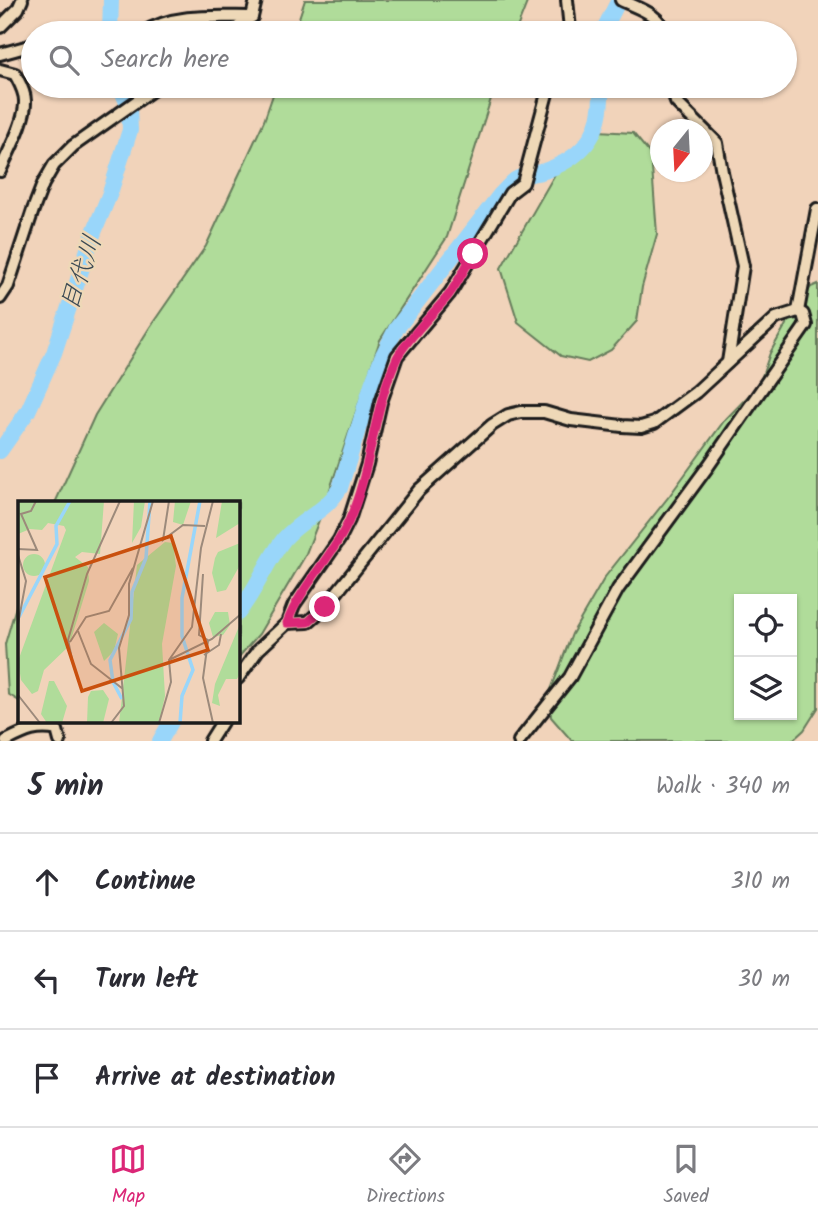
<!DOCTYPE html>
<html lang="en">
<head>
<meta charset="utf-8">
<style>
	body { margin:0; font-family:Kalam,"Klee One",sans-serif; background:#f2f2f3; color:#2b2b33 }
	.controls { position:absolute; right:21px; bottom:21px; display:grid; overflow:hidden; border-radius:0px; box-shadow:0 2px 5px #0004 }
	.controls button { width:63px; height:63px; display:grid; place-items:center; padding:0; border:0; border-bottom:2px solid #e1e1e2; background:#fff; color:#2b2b33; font:35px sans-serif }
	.compass { position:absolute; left:650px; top:119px; width:63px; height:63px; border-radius:50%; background:#fff; box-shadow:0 2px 5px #0004; rotate:198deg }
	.stop { position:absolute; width:21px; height:21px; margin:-16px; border:5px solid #db2777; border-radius:50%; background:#fff }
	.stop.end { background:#db2777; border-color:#fff; box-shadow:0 2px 7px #0008 }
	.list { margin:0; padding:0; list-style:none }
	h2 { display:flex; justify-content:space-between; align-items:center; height:91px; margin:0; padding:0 28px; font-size:30px }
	h2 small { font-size:23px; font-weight:400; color:#7c7c81 }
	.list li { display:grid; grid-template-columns:46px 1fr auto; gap:21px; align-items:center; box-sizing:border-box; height:98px; padding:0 28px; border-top:2px solid #e1e1e2 }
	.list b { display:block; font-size:26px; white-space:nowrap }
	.list em { font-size:23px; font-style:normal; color:#7c7c81 }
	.icon { flex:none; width:38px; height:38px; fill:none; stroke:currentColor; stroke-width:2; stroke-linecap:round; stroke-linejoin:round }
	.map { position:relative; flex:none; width:818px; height:741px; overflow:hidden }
	.search { position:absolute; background:#fff; box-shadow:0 2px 5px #0004; left:21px; right:21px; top:21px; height:77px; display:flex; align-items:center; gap:18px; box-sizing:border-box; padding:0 24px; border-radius:38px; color:#7c7c81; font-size:26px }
	.sheet { height:385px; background:#fff }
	nav { display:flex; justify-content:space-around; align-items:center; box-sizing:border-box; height:98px; border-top:2px solid #e1e1e2; background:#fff; font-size:19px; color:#7c7c81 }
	nav a { display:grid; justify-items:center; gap:4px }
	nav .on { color:#db2777 }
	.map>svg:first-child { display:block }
	.green { fill:#b0dc9a; stroke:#667c5b; stroke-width:2; fill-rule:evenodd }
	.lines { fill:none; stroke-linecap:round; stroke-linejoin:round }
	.river { stroke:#99d6fa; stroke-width:16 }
	.minor-casing { stroke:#1c1c1c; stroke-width:16 }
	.minor { stroke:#eed8b7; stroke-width:10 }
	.route { stroke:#db2777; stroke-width:9 }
	.labels { text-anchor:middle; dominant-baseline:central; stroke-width:5; stroke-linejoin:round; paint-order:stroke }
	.water-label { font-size:26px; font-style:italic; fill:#3b4a54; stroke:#eed8b7 }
	.inset-river { fill:none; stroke:#99d6fa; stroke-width:3.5 }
	.inset-road { fill:none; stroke:#9c8a7b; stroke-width:2 }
	.view { fill:#c9500e; fill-opacity:0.15; stroke:#c9500e; stroke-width:3.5 }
	.inset-edge { fill:none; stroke:#1c1c1c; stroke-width:3.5 }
</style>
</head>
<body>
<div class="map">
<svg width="818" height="741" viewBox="0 0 818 741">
	<rect width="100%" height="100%" fill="#f1d3ba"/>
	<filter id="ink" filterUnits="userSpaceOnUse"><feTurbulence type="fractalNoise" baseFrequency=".0143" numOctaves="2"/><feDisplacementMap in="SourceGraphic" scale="14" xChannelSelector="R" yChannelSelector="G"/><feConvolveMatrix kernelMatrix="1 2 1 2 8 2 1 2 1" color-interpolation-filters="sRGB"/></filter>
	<g filter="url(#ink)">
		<!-- green -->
		<g class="green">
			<path d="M 305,0 L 528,0 L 515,33 L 294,33 Z"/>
			<path d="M 276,86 L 495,86 L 447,237 L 380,340 L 323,510 L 305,556 L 259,634 L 238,658 L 238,503 L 55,503 L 95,415 L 150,327 L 206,246 L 264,121 Z"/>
			<path d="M 598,131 L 633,133 L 651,155 L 657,234 L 642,287 L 637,321 L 611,350 L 588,362 L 561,356 L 518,322 L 501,268 L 555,174 Z"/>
			<path d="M 818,284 L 818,708 L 804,730 L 792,741 L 572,741 L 551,717 L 549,695 L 572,634 L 605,577 L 670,495 L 724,421 L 759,385 L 770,353 L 794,310 L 811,287 ZM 739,599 L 792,599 L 792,715 L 739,715 Z"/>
			<path d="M 19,596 L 19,701 L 8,694 L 5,644 Z"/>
		</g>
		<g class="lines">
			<!-- river -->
			<g class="river">
				<path d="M 110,33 L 111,0"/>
				<path d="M 602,33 L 619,0"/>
				<path d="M 0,451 L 28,411 L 54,353 L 92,237 L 110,193 L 130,130 L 129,107 L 120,86"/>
				<path d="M 238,613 C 257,589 266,562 284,539 C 302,518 325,513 340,488 L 372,384 L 382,357 L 396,329 L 500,195 C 505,190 510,184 515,180 C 523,174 537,174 547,170 C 588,155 603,129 601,86"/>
				<path d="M 160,741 L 171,722"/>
			</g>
			<!-- minor casing -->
			<g class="minor-casing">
				<g id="minor">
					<path d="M 567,0 L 570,29 L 569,33"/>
					<path d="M 621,0 C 637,8 661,14 664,33"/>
					<path d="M 0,27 L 18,9 L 22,0"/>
					<path d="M 143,33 C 174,13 216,17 252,17"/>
					<path d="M 229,33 L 252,17 L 256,0"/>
					<path d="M 0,54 L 33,45"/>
					<path d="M 0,70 L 15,74 C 19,82 25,91 25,101 C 26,121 8,152 0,171"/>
					<path d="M 672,86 L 676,102 L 717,143 L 722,172 L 743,266 L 728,362"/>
					<path d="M 0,298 L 8,286 L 33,210 L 43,184 L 54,165 L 73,146 L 158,86"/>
					<path d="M 798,311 L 817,209"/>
					<path d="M 287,623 L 308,622 L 325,607 L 419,490 L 492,425 L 508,415 L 521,412 L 544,412 L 571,420 L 622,426 L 641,427 L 654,423 L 696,392 L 776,318 L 798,311"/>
					<path d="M 238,678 L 258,650 L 287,623 L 294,605 L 339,540 L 349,520 L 367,464 L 381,402 L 397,356 L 450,293 L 510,193 L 523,183 L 549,86"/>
					<path d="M 6,741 C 24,732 37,725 57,730 L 60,741"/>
					<path d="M 210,741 L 222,722"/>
					<path d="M 519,741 L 570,677 L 618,589 L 709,465 L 806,325 L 803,314 L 798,311"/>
				</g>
			</g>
			<!-- minor -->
			<use href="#minor" class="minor"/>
		</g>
	</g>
	<g class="lines" filter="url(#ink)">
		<!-- route -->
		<path class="route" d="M 325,607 L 308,622 L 287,623 C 301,586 331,559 348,523 C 372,471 372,410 397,358 C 405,341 435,312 448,296 C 458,283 465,268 473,254"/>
	</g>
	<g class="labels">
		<!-- water labels -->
		<g class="water-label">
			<text transform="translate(82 273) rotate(-71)">目代川</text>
		</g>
	</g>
	<!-- overview -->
	<g transform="translate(18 501)">
		<rect width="222" height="222" fill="#f1d3ba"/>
		<path d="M 0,0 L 86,0 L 82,53 L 64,51 L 57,56 L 70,66 L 71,80 L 51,145 L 26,169 L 20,190 L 14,193 L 3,179 L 0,160 L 48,29 L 46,25 L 30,22 L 24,29 L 12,28 L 0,33 ZM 116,0 L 127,0 L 123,26 L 114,42 ZM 157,0 L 173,0 L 165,24 L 155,21 ZM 204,0 L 222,0 L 222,22 L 198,37 ZM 147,41 L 155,42 L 158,65 L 144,143 L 147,195 L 141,222 L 101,222 L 119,64 ZM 222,42 L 222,64 L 208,89 L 199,91 L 194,72 L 197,57 L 200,51 ZM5 64a11 11 0 1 1 22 0a11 11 0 1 1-22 0ZM 197,111 L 210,111 L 212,124 L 205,134 L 195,136 L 191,122 ZM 86,122 L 100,133 L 96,150 L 86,160 L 76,131 ZM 222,123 L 222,172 L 219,178 L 208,178 L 200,194 L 202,205 L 194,202 L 197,183 ZM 31,180 L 36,180 L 49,205 L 44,222 L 29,222 L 23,213 ZM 85,189 L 91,198 L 85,222 L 69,222 L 70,196 L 73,190 Z" fill="#b0dc9a"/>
		<path class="inset-river" d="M 1,116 L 39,43 L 38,25 L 52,0M 104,198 L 95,181 L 92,159 L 113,118 L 114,91 L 128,57 L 132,0M 162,222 L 164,195 L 175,169 L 164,135 L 164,97 L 182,0"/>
		<path class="inset-road" d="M 151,0 L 145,39 L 165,24 L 187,25M 0,48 L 19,49 L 3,13 L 13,10 L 18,0M 0,54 L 8,80 L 0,123M 185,73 L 181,134 L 190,139M 60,130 L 73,163 L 105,188M 190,140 L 185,177 L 195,222M 52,141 L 68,116 L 91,110 L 115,67M 186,154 L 201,144 L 203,133M 54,158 L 50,139 L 69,73 L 102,0M 151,159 L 194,138 L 223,113M 0,194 L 22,222M 93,222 L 106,205 L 101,147 L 111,114 L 111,83 L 135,0M 141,222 L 153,181 L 151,159 L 174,126 L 183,47 L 195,0"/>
		<path class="view" d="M 153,35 L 190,149 L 64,190 L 27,76 Z"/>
		<rect width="222" height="222" class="inset-edge"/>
	</g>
</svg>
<div class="controls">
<button><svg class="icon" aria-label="locate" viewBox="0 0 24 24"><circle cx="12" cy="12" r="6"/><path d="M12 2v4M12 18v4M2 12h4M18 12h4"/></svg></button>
<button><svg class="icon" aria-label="layers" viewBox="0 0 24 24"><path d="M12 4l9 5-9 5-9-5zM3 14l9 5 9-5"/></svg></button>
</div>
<svg class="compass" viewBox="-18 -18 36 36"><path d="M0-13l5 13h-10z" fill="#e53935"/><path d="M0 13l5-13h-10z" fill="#7c7c81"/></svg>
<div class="stop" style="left:473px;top:254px"></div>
<div class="stop end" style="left:325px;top:607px"></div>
<div class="search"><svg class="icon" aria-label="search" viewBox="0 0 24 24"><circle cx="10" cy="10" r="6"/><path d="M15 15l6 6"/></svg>Search here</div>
</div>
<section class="sheet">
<h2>5 min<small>Walk · 340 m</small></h2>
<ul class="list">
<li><svg class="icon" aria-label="ahead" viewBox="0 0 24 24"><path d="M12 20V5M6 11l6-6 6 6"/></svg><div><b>Continue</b></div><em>310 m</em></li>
<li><svg class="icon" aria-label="left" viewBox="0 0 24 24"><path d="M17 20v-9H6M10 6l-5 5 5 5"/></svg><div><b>Turn left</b></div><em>30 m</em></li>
<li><svg class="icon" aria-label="arrive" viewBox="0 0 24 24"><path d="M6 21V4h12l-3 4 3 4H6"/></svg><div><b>Arrive at destination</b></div></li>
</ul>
</section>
<nav>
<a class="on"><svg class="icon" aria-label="map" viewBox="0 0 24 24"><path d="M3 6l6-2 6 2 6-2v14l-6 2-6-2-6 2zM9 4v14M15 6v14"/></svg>Map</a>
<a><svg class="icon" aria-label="directions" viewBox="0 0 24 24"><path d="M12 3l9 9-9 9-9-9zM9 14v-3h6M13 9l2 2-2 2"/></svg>Directions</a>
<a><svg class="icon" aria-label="saved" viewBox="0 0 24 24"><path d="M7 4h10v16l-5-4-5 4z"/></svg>Saved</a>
</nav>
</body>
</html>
